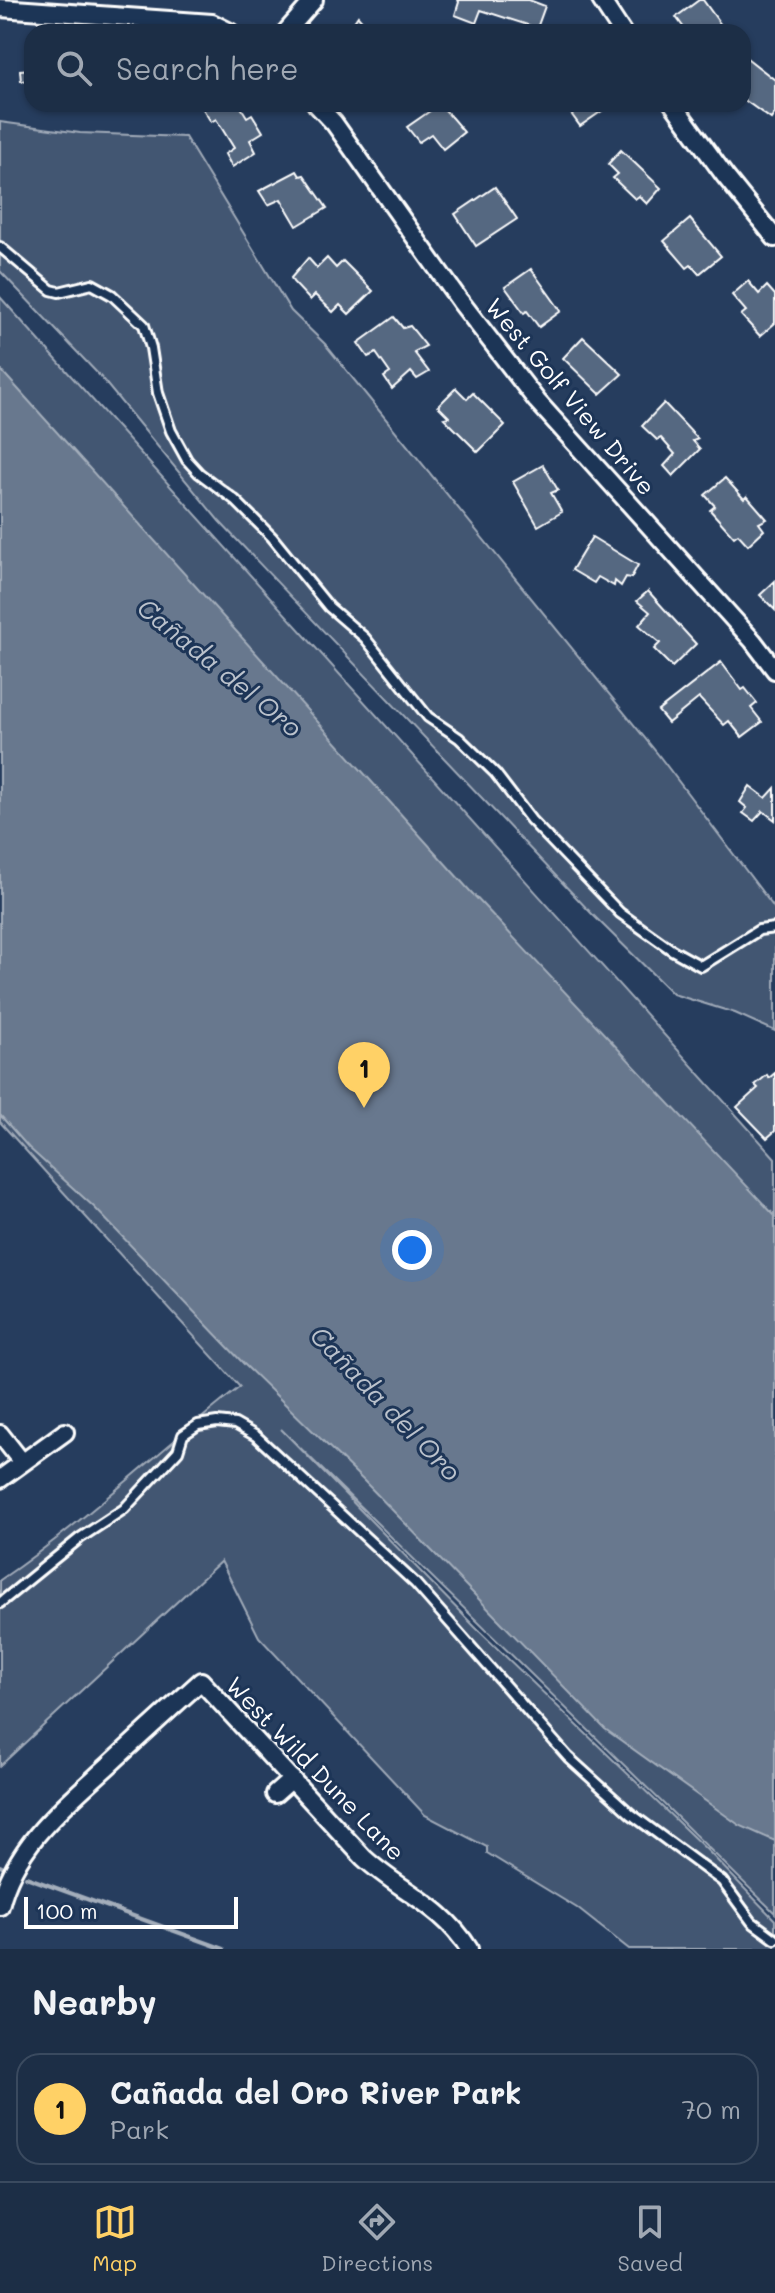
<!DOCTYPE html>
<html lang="en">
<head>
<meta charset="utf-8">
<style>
	body { margin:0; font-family:Mali,sans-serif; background:#25364d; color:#f1f3f6 }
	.scale { position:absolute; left:24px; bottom:20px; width:214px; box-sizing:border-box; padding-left:8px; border:4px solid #fff; border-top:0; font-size:22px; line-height:28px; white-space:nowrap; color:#fff; -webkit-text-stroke:6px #1d3557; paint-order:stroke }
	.you { position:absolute; left:412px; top:1250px; width:28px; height:28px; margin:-20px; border:6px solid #fff; border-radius:50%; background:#1a73e8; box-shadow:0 0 0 12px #1a73e833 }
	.badge { display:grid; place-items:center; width:52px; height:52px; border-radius:50%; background:#ffd166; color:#111; font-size:26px; font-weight:700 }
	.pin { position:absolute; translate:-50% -66px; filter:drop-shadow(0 2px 4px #0008) }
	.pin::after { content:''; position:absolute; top:42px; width:28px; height:24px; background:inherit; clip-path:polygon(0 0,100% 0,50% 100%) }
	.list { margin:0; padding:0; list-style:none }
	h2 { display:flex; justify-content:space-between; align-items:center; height:104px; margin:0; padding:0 32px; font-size:34px }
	h2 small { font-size:26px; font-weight:400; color:#a0a8b3 }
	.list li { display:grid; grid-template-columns:52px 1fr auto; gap:24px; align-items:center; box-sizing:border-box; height:112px; margin:0 16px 16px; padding:0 16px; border:2px solid #3a4a5f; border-radius:24px }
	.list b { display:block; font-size:30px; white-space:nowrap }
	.list p { margin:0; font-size:26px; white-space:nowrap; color:#a0a8b3 }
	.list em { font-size:26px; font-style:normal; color:#a0a8b3 }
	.icon { flex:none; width:44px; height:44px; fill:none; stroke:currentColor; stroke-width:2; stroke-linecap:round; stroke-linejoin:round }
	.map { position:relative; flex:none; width:775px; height:1949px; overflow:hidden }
	.search { position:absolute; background:#1c2e46; box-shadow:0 2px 6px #0004; left:24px; right:24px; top:24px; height:88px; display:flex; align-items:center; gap:20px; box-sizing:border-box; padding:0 28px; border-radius:24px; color:#a0a8b3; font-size:30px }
	.sheet { height:232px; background:#1c2e46 }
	nav { display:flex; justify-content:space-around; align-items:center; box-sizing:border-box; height:112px; border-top:2px solid #3a4a5f; background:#1c2e46; font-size:22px; color:#a0a8b3 }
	nav a { display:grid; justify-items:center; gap:4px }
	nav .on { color:#ffd166 }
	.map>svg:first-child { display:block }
	.green { fill:#425672; stroke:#a0aab8; stroke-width:2 }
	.water { fill:#67788e; stroke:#a4aebb; stroke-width:2 }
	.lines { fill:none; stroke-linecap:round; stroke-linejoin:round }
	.stream { stroke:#a4aebb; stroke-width:4 }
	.building { fill:#556781; stroke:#fff; stroke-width:2 }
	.service-casing { stroke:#fff; stroke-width:14 }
	.minor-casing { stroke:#fff; stroke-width:22 }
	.service { stroke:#1d3557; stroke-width:8 }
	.minor { stroke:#1d3557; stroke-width:16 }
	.labels { text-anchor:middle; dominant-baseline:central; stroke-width:6; stroke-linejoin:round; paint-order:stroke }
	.street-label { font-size:24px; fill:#fff; stroke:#1d3557 }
	.water-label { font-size:26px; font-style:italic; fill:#bbc2cc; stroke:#1d3557 }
</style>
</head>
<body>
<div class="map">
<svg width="775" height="1949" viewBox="0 0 775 1949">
	<rect width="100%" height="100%" fill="#263d5e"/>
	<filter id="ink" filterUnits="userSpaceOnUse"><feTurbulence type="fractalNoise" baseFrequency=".0125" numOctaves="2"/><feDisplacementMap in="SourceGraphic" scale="16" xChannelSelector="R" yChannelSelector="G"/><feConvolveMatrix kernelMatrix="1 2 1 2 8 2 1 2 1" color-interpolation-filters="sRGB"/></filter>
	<g filter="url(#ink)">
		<!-- green -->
		<g class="green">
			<path d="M 0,122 L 80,133 L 185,137 L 291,311 L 325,344 L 657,753 L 775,909 L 775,1031 L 735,1013 L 673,994 L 593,915 L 219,521 L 99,375 L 0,271 Z"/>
			<path d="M 0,297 L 775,1158 L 775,1913 L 281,1429 L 475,1627 L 709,1852 L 775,1920 L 775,1949 L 629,1949 L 577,1908 L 487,1853 L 487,1847 L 425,1815 L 259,1637 L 221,1561 L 0,1766 L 0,1580 C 85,1522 159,1450 240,1387 L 0,1122 Z"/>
		</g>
		<!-- water -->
		<path class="water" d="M 0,369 L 470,891 L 775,1216 L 775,1841 L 739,1825 L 605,1729 L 365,1482 L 244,1364 L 94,1207 L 29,1148 L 0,1115 Z"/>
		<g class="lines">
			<!-- stream -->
			<g class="stream">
				<path d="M 0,1866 L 2,1867"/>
				<path d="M 26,1877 L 224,1949"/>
			</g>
		</g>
		<!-- building -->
		<g class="building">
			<path d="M 458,0 L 529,0 L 545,6 L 537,28 L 481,10 L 476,23 L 455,15 L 459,2 Z"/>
			<path d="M 699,0 L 703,0 L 726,32 L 687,32 L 676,17 Z"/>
			<path d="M 358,16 L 372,32 L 347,32 Z"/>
			<path d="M 743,55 L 775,80 L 775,113 L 771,119 L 743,99 Z"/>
			<path d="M 32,69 L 32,80 L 21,81 L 20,70 Z"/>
			<path d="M 200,104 L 239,104 L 247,117 L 252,114 L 263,132 L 250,140 L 256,152 L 232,167 L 225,154 L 234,148 L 216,119 L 211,122 Z"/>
			<path d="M 440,104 L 464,132 L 443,149 L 431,134 L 419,142 L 407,127 Z"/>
			<path d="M 564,104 L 612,104 L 580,126 Z"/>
			<path d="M 621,150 L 661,188 L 647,204 L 639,196 L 635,199 L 613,178 L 618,174 L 608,164 Z"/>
			<path d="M 297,171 L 300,176 L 304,175 L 327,208 L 297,226 L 281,199 L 268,205 L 259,191 Z"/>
			<path d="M 495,187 L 517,219 L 476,246 L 455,214 Z"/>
			<path d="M 690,219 L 721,256 L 699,274 L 691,265 L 687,268 L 664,241 Z"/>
			<path d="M 308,258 L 317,268 L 327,258 L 336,268 L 343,261 L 373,291 L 349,314 L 340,305 L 333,312 L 315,295 L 310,300 L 293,282 L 291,278 Z"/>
			<path d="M 531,269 L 561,311 L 539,327 L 527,311 L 524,313 L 505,287 Z"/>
			<path d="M 748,281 L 759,294 L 767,286 L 775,295 L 775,323 L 760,336 L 741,315 L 746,311 L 732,295 Z"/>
			<path d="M 394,317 L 403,328 L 410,326 L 426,346 L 414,352 L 429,372 L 417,379 L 411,372 L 392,389 L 384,377 L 390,373 L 376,353 L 368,357 L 358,343 Z"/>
			<path d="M 583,337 L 622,374 L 600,394 L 563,358 Z"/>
			<path d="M 456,388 L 467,399 L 473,393 L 505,425 L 478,452 L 444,418 L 449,417 L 438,406 Z"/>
			<path d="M 664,403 L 698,439 L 693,441 L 700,449 L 673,476 L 664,466 L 675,454 L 661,438 L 657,440 L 642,426 Z"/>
			<path d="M 543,465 L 558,490 L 551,493 L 562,512 L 538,526 L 513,482 Z"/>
			<path d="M 725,478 L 744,499 L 747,496 L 767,519 L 759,523 L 764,530 L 748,545 L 738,534 L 734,537 L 710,510 L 715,506 L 705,495 Z"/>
			<path d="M 592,537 L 638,565 L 631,578 L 626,577 L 621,586 L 615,581 L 614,586 L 598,577 L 594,583 L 572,570 Z"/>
			<path d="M 775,581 L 775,610 L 760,595 Z"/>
			<path d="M 648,591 L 696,644 L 672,667 L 654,649 L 660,643 L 639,625 L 650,612 L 637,601 Z"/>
			<path d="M 721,662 L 742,690 L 745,688 L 757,703 L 751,708 L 762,722 L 742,737 L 729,721 L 724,725 L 699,698 L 668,723 L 658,711 Z"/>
			<path d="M 750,786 L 766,798 L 775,788 L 775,820 L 763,811 L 754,821 L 743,813 L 747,808 L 740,802 Z"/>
			<path d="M 775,1073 L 775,1131 L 767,1138 L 737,1107 L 758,1088 L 755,1085 L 767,1075 L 769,1078 Z"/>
		</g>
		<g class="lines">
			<!-- service casing -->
			<g class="service-casing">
				<g id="service">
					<path d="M 0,247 L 51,290 L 59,292 L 92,284 L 112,295 L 144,325 L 151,348 L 158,393 L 171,431 L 187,460 L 199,473 L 235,500 L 272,537 L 329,607 L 365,638 L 428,717 L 459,738 L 495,773 L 531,820 L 620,913 L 672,950 L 701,966 L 759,930 L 775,928"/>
					<path d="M 0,1603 L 80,1538 L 124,1509 L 178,1451 L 183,1435 L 198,1425 L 217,1422 L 235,1424 L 256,1436 L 415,1583 L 568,1757 L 631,1814 L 722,1881 L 752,1922 L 775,1939"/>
				</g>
			</g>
			<!-- minor casing -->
			<g class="minor-casing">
				<g id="minor">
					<path d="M 601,0 L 622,32"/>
					<path d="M 0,8 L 212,23 L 230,32"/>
					<path d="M 286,32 L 314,0"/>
					<path d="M 316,104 L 334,123 L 460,301 L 537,401 L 753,641 L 775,670"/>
					<path d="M 673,104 L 725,176 L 775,238"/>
					<path d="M 0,1434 L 22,1462"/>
					<path d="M 0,1479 L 65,1432"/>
					<path d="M 275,1794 L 292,1779"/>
					<path d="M 0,1906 C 15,1844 64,1806 109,1765 C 139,1737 170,1709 201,1681 L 364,1858 C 400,1891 443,1906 469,1949"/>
				</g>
			</g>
			<!-- service -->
			<use href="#service" class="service"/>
			<!-- minor -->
			<use href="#minor" class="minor"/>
		</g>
	</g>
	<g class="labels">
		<!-- street labels -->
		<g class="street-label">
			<text transform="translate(571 396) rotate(50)">West Golf View Drive</text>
			<text transform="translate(316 1768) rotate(46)">West Wild Dune Lane</text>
		</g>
		<!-- water labels -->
		<g class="water-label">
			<text transform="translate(220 667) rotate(39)">Cañada del Oro</text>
			<text transform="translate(386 1403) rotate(46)">Cañada del Oro</text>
		</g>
	</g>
</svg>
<div class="scale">100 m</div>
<div class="you"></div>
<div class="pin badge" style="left:364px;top:1108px">1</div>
<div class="search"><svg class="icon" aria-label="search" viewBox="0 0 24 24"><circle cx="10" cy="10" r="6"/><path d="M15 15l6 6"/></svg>Search here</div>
</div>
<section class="sheet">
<h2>Nearby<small></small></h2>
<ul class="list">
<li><span class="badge">1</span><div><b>Cañada del Oro River Park</b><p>Park</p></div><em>70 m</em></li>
</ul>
</section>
<nav>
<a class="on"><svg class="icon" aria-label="map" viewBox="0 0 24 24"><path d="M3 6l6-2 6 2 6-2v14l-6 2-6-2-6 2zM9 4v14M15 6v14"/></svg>Map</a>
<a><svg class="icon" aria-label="directions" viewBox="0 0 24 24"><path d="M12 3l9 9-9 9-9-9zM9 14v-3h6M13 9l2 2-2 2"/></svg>Directions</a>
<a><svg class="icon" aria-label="saved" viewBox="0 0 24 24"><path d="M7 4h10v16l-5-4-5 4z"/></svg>Saved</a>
</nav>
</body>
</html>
